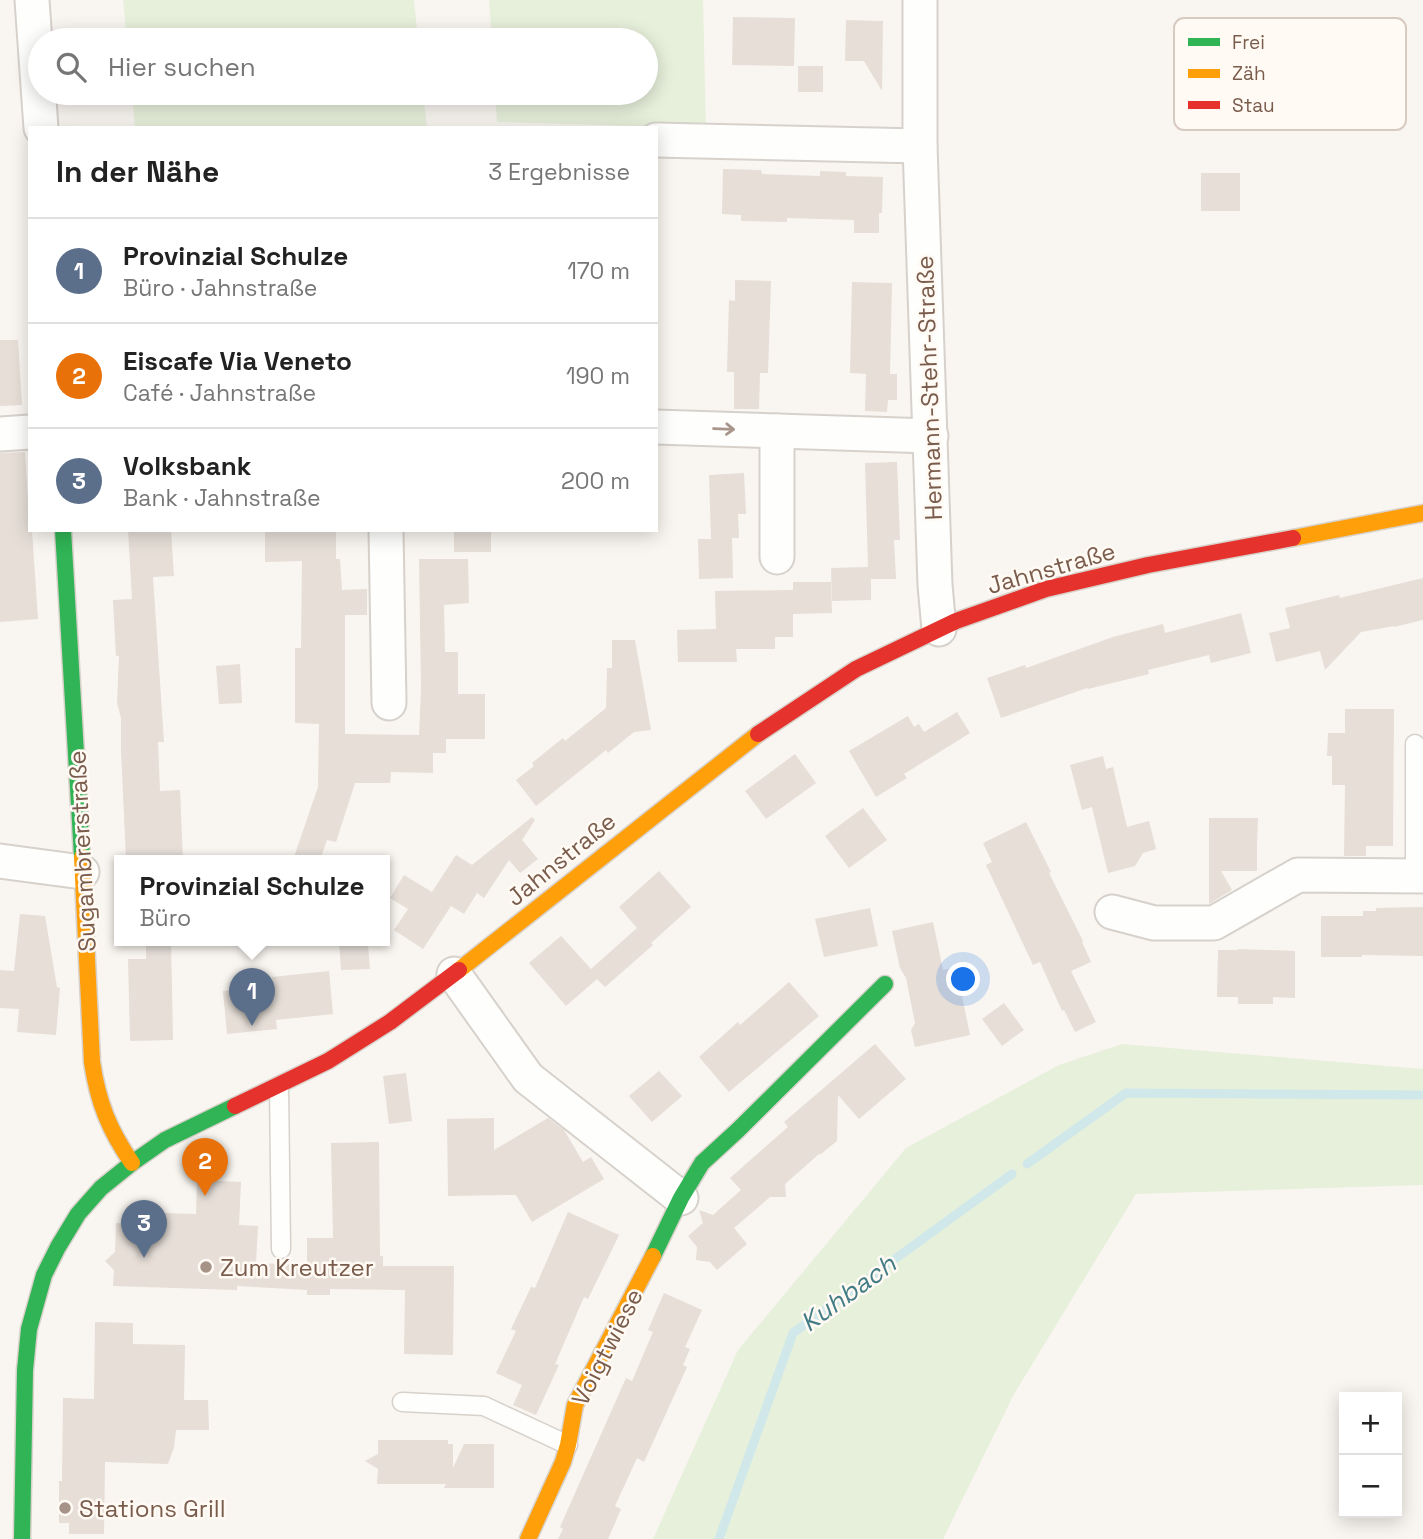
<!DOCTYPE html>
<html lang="de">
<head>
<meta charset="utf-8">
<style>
	body { margin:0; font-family:"Space Grotesk",sans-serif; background:#f6f6f6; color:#222 }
	.controls { position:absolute; right:21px; bottom:21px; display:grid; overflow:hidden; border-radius:0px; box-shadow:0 4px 18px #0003 }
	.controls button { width:63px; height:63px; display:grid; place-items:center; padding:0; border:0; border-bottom:2px solid #e0e0e0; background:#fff; color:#222; font:35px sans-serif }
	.you { position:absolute; left:964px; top:980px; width:24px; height:24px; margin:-18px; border:5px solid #fff; border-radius:50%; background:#1a73e8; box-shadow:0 0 0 10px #1a73e833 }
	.badge { display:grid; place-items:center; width:46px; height:46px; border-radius:50%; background:#5d544f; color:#fff; font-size:23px; font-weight:700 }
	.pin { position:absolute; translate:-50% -58px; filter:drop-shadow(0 2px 4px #0008) }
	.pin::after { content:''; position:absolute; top:37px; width:24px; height:21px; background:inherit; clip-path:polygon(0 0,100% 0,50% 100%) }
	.popup { position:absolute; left:114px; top:855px; width:276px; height:91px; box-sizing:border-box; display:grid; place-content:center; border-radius:0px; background:#fff; filter:drop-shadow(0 2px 5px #0005); font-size:23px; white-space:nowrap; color:#767676 }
	.popup b { font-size:26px; color:#222 }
	.popup::after { content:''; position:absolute; left:50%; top:100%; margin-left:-14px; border:14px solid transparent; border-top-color:#fff }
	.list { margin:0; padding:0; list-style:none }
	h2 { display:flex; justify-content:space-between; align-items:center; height:91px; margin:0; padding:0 28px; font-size:30px }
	h2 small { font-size:23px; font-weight:400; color:#767676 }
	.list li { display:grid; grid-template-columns:46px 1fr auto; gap:21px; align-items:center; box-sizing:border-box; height:105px; padding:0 28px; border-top:2px solid #e0e0e0 }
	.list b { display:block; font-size:26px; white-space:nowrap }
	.list p { margin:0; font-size:23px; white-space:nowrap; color:#767676 }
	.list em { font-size:23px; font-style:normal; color:#767676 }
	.icon { flex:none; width:38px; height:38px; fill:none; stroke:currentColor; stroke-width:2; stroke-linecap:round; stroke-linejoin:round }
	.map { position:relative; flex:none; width:1423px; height:1539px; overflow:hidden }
	.search { position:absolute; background:#fff; box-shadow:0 4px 18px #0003; left:28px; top:28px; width:630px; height:77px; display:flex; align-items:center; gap:18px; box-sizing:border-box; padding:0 24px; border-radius:38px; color:#767676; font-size:26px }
	.panel { position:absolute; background:#fff; box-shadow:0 4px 18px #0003; left:28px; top:126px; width:630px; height:406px; border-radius:0px }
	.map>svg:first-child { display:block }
	.green { fill:#e7f0db }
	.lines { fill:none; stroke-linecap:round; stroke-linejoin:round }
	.stream { stroke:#d0e8ea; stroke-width:9 }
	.building { fill:#e6ded7 }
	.lane-casing { stroke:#d7d1cb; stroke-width:21 }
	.street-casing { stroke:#d7d1cb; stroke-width:37 }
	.fast-casing { stroke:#d9d2cb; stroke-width:19 }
	.slow-casing { stroke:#d9d2cb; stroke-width:19 }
	.jam-casing { stroke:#d9d2cb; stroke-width:19 }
	.lane { stroke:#fefefd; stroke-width:18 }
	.street { stroke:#fefefd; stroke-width:33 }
	.fast { stroke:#30b455; stroke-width:16 }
	.slow { stroke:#ff9f0a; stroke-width:16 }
	.jam { stroke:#e5322d; stroke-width:16 }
	.oneway { stroke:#a8958b }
	.poi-dot { fill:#a69286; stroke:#fffaf3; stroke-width:2.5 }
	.labels { text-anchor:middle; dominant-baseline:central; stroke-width:5; stroke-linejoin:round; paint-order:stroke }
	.street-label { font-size:24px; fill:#7a5c4d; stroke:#fffaf3 }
	.poi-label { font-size:24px; fill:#7a5c4d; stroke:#fffaf3; text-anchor:start }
	.water-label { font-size:26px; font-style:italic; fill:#437c86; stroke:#fffaf3 }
	.key { fill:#fffaf3; stroke:#d7cbc1; stroke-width:2 }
	.key-label { font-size:19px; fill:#7a5c4d }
</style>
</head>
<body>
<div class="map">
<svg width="1423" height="1539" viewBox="0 0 1423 1539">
	<rect width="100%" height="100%" fill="#f9f5f0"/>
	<!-- green -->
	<g class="green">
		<path d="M 123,0 L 414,0 L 418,40 L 127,40 Z"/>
		<path d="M 489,0 L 703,0 L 706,128 L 497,122 L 495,93 L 646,93 L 646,40 L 492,40 Z"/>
		<path d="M 132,93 L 423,93 L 427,128 L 135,128 Z"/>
		<path d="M 1122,1044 L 1423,1069 L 1423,1185 L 1136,1194 L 1014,1394 L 943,1539 L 653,1539 L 738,1350 L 906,1148 L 1059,1065 Z"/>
	</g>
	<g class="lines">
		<!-- stream -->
		<g class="stream">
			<path d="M 1027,1164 L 1126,1093 L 1423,1095"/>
			<path d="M 719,1539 L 793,1333 L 1012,1174"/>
		</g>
	</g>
	<!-- building -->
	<g class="building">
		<path d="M 733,17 L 795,18 L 794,66 L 732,65 Z"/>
		<path d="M 846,20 L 883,21 L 882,91 L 864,61 L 845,61 Z"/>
		<rect x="798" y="66" width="25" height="26"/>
		<path d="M 723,169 L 761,170 L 762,174 L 820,176 L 820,171 L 846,172 L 846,176 L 883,177 L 882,213 L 879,213 L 879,233 L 854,233 L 854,220 L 787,218 L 787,222 L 741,221 L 741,215 L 722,214 Z"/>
		<rect x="1201" y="173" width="39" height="38"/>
		<path d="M 735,280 L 771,281 L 768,373 L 760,373 L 759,409 L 734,409 L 734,372 L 727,372 L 729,300 L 735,301 Z"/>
		<path d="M 852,282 L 892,283 L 890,374 L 897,374 L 897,400 L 888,400 L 887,412 L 865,411 L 866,374 L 850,373 Z"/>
		<path d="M 0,340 L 18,340 L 22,405 L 0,406 Z"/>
		<path d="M 25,452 L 30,530 L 32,530 L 38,619 L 0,622 L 0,453 Z"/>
		<path d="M 897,462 L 900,540 L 894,540 L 896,579 L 871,579 L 871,600 L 832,601 L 831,568 L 868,567 L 865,463 Z"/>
		<path d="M 744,473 L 746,514 L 738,514 L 739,538 L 732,538 L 733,578 L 699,579 L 698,539 L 711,539 L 709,475 Z"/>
		<path d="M 128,530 L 171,530 L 174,576 L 153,577 L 164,742 L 158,742 L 160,791 L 180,790 L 183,860 L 126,860 L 121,750 L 121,718 L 117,703 L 119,656 L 116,656 L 113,600 L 132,599 Z"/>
		<path d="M 265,530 L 336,530 L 336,559 L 340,559 L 342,590 L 367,589 L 367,615 L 345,615 L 345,734 L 419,735 L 421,689 L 419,559 L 468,559 L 469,603 L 444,605 L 445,652 L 458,652 L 458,694 L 485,694 L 485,739 L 446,739 L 446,753 L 433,753 L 433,773 L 391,772 L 390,783 L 355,783 L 336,842 L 327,840 L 320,860 L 293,860 L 318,787 L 319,724 L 295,723 L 295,648 L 301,648 L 302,561 L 265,562 Z"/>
		<rect x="454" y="530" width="37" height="22"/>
		<path d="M 1423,578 L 1423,620 L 1394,627 L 1394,626 L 1361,632 L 1325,670 L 1320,651 L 1276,662 L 1269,633 L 1290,628 L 1285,608 L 1339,595 L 1340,598 Z"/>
		<path d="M 793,582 L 831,582 L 832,613 L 793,614 L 793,637 L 775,637 L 775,649 L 736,649 L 737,662 L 678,662 L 677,630 L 716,629 L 715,591 L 793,590 Z"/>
		<path d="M 1241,613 L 1251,653 L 1211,663 L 1209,655 L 1148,670 L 1149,674 L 1088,689 L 1087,688 L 1001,718 L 987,678 L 1025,665 L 1026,668 L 1113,637 L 1163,624 L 1165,633 Z"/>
		<path d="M 612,640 L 635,640 L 651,730 L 634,732 L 608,753 L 606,750 L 536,806 L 516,780 L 534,766 L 532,763 L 563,738 L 565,741 L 606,708 L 607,668 L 612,668 Z"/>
		<path d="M 240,664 L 242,703 L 219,704 L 216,666 Z"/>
		<path d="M 1345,709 L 1394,709 L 1393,846 L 1366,846 L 1366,856 L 1344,856 L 1345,785 L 1332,785 L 1332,756 L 1327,756 L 1328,733 L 1345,733 Z"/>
		<path d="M 957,712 L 970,733 L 904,774 L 907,778 L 876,797 L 849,751 L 908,716 L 914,727 L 919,724 L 924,732 Z"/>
		<path d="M 795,754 L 816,783 L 766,819 L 745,791 Z"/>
		<path d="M 1103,756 L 1106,769 L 1113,767 L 1127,827 L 1149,821 L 1156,849 L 1143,853 L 1135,866 L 1108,873 L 1092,807 L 1082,810 L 1070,765 Z"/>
		<path d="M 863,808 L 887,840 L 849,868 L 825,836 Z"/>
		<path d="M 532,817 L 535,820 L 522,840 L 538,859 L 520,873 L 509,860 L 484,898 L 477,893 L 464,914 L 451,906 L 423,949 L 394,930 L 408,909 L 390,898 L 404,875 L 432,892 L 456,855 L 472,865 Z"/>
		<path d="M 1209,818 L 1258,818 L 1257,845 L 1257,871 L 1221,871 L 1232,890 L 1209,904 Z"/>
		<path d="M 1026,822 L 1051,872 L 1049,873 L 1083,941 L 1082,942 L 1091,962 L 1071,971 L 1096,1022 L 1075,1032 L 1064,1010 L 1062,1011 L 1040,962 L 1033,965 L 986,865 L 992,862 L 983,843 Z"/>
		<path d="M 659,871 L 691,907 L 651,943 L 653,945 L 605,987 L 597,979 L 566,1006 L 529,963 L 561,936 L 591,969 L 637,928 L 619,907 Z"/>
		<path d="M 1423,907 L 1423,956 L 1362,955 L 1362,957 L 1321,957 L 1321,916 L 1363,916 L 1363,911 L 1376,911 L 1376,908 Z"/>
		<path d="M 870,908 L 878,946 L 824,957 L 815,919 Z"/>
		<path d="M 20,914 L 45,916 L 57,987 L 60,988 L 56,1035 L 17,1032 L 19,1009 L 0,1008 L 0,970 L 14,971 Z"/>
		<path d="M 933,922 L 943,970 L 956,967 L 970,1035 L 915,1047 L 911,1030 L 915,1023 L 906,978 L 900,968 L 892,931 Z"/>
		<path d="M 146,940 L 171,940 L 173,1040 L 130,1041 L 128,959 L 146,959 Z"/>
		<path d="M 339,940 L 352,940 L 368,945 L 370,969 L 341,970 Z"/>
		<path d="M 1238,949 L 1295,951 L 1295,998 L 1273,997 L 1273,1004 L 1238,1004 L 1238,997 L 1217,997 L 1218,950 L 1238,950 Z"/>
		<path d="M 329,971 L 333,1014 L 276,1020 L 277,1029 L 227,1034 L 223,991 L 273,986 L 272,977 Z"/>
		<path d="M 789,982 L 819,1016 L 729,1092 L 699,1057 L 738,1022 L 740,1025 Z"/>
		<path d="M 1004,1003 L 1024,1030 L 1002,1046 L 982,1019 Z"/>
		<path d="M 875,1044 L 906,1079 L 859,1119 L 838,1095 L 837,1141 L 821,1154 L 819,1154 L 785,1184 L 786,1197 L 770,1197 L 734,1228 L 747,1244 L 717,1270 L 710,1262 L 696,1260 L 697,1247 L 688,1236 L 703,1223 L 699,1210 L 713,1215 L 741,1190 L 730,1178 L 788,1127 L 784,1122 Z"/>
		<path d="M 659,1071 L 682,1096 L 652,1122 L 629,1096 Z"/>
		<path d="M 406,1073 L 412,1121 L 389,1124 L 383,1076 Z"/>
		<path d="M 494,1118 L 494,1150 L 548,1118 L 564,1130 L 583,1162 L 591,1157 L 604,1179 L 532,1222 L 516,1195 L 448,1196 L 447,1119 Z"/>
		<path d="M 379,1142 L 380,1256 L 383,1256 L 383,1266 L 454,1266 L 453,1355 L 404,1354 L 405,1290 L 330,1289 L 330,1295 L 307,1295 L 307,1290 L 237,1286 L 237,1290 L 113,1286 L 114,1270 L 105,1261 L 115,1252 L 116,1223 L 133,1224 L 133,1212 L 196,1214 L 197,1180 L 241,1182 L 239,1225 L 258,1226 L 256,1263 L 307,1265 L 307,1238 L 333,1238 L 331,1143 Z"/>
		<path d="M 568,1212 L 619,1235 L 588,1299 L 584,1297 L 555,1364 L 559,1365 L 536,1415 L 513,1405 L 522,1385 L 496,1373 L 516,1331 L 511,1329 L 531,1287 L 535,1288 Z"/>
		<path d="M 664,1293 L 702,1310 L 685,1347 L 690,1349 L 683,1365 L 687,1367 L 644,1462 L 637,1458 L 615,1506 L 621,1509 L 608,1539 L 558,1539 L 563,1529 L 560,1527 L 626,1378 L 632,1381 L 653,1332 L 648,1330 Z"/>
		<path d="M 95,1322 L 133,1323 L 133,1344 L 185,1345 L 184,1400 L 208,1400 L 209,1430 L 176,1430 L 174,1447 L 168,1464 L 105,1462 L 104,1534 L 69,1534 L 69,1523 L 59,1523 L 59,1481 L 62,1481 L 63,1398 L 94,1399 Z"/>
		<path d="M 378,1440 L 448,1440 L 448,1444 L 453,1444 L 453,1468 L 464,1444 L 494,1444 L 494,1488 L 444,1488 L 446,1484 L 377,1484 L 378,1469 L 365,1461 L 378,1454 Z"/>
	</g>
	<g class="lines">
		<!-- lane casing -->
		<g class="lane-casing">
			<g id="lane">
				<path d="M 1415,744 L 1415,876"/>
				<path d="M 279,1086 L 281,1249"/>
				<path d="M 402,1402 L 484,1406 L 568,1445"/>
			</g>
		</g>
		<!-- street casing -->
		<g class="street-casing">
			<g id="street">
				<path d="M 32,0 L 41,128"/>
				<path d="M 920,0 L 920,146 L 935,585 L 939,629"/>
				<path d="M 656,140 L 920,146"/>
				<path d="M 656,427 L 931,436"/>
				<path d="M 0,434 L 30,432"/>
				<path d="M 386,530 L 389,703"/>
				<path d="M 777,557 L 777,431"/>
				<path d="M 0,861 L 82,872"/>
				<path d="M 1112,912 L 1154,923 L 1214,923 L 1298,875 L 1423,876"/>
				<path d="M 454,974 L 528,1078 L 681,1198"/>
			</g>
		</g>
		<!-- fast casing -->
		<g class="fast-casing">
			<g id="fast">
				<path d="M 63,530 L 82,857"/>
				<path d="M 653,1256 L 681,1198 L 702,1163 L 738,1130 L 885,984"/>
				<path d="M 22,1539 L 25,1370 L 29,1329 L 44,1275 L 58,1247 L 78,1214 L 101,1188 L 132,1163 L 165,1140 L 235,1106"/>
			</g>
		</g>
		<!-- slow casing -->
		<g class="slow-casing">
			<g id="slow">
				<path d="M 1293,538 L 1423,513"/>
				<path d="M 82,857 L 92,1062 C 98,1102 109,1130 132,1163"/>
				<path d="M 459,970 L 758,734"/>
				<path d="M 528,1539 L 563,1462 L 568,1445 L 575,1405 L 653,1256"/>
			</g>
		</g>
		<!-- jam casing -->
		<g class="jam-casing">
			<g id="jam">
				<path d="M 758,734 L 856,669 L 956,621 L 1046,589 L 1148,565 L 1293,538"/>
				<path d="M 235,1106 L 328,1061 L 390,1022 L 459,970"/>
			</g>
		</g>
		<!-- lane -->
		<use href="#lane" class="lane"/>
		<!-- street -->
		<use href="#street" class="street"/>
		<!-- fast -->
		<use href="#fast" class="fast"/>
		<!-- slow -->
		<use href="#slow" class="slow"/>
		<!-- jam -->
		<use href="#jam" class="jam"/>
	</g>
	<!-- one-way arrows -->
	<defs><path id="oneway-shaft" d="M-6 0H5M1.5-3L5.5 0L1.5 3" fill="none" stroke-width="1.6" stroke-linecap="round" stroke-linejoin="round" transform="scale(1.75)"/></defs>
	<use class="oneway" href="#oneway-shaft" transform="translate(724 429) rotate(2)"/>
	<!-- markers -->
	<g class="poi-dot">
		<circle cx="206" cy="1267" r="7"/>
		<circle cx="65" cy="1508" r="7"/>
	</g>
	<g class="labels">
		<!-- street labels -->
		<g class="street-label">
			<text transform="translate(929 388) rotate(-92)">Hermann-Stehr-Straße</text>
			<text transform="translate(1051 568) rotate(-16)">Jahnstraße</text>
			<text transform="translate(82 851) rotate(-93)">Sugambrerstraße</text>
			<text transform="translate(561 859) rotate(-39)">Jahnstraße</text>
			<text transform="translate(607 1347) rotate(-63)">Voigtwiese</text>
		</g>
		<!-- poi labels -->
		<g class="poi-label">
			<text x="220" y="1267">Zum Kreutzer</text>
			<text x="79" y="1508">Stations Grill</text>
		</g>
		<!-- water labels -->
		<g class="water-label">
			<text transform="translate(848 1293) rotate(-36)">Kuhbach</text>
		</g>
	</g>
	<!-- legend -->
	<rect x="1174" y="18" width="232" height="112" rx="10" class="key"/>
	<rect x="1188" y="38" width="32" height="8" fill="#30b455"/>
	<rect x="1188" y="69" width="32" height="9" fill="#ff9f0a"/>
	<rect x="1188" y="101" width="32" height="8" fill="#e5322d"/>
	<g class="key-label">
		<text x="1232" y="49">Frei</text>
		<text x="1232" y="80">Zäh</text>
		<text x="1232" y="112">Stau</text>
	</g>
</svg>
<div class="controls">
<button>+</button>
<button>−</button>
</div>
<div class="you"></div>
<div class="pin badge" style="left:252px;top:1026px;background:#5c6f8a">1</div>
<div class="popup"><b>Provinzial Schulze</b>Büro</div>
<div class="pin badge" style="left:205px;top:1196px;background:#e8710a">2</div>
<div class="pin badge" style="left:144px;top:1258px;background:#5c6f8a">3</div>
<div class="search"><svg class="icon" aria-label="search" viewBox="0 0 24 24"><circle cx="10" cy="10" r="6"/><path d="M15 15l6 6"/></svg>Hier suchen</div>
<section class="panel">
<h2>In der Nähe<small>3 Ergebnisse</small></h2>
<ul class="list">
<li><span class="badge" style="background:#5c6f8a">1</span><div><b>Provinzial Schulze</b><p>Büro · Jahnstraße</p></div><em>170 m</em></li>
<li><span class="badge" style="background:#e8710a">2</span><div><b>Eiscafe Via Veneto</b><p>Café · Jahnstraße</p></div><em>190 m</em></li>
<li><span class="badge" style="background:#5c6f8a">3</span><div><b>Volksbank</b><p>Bank · Jahnstraße</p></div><em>200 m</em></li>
</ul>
</section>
</div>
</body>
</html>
